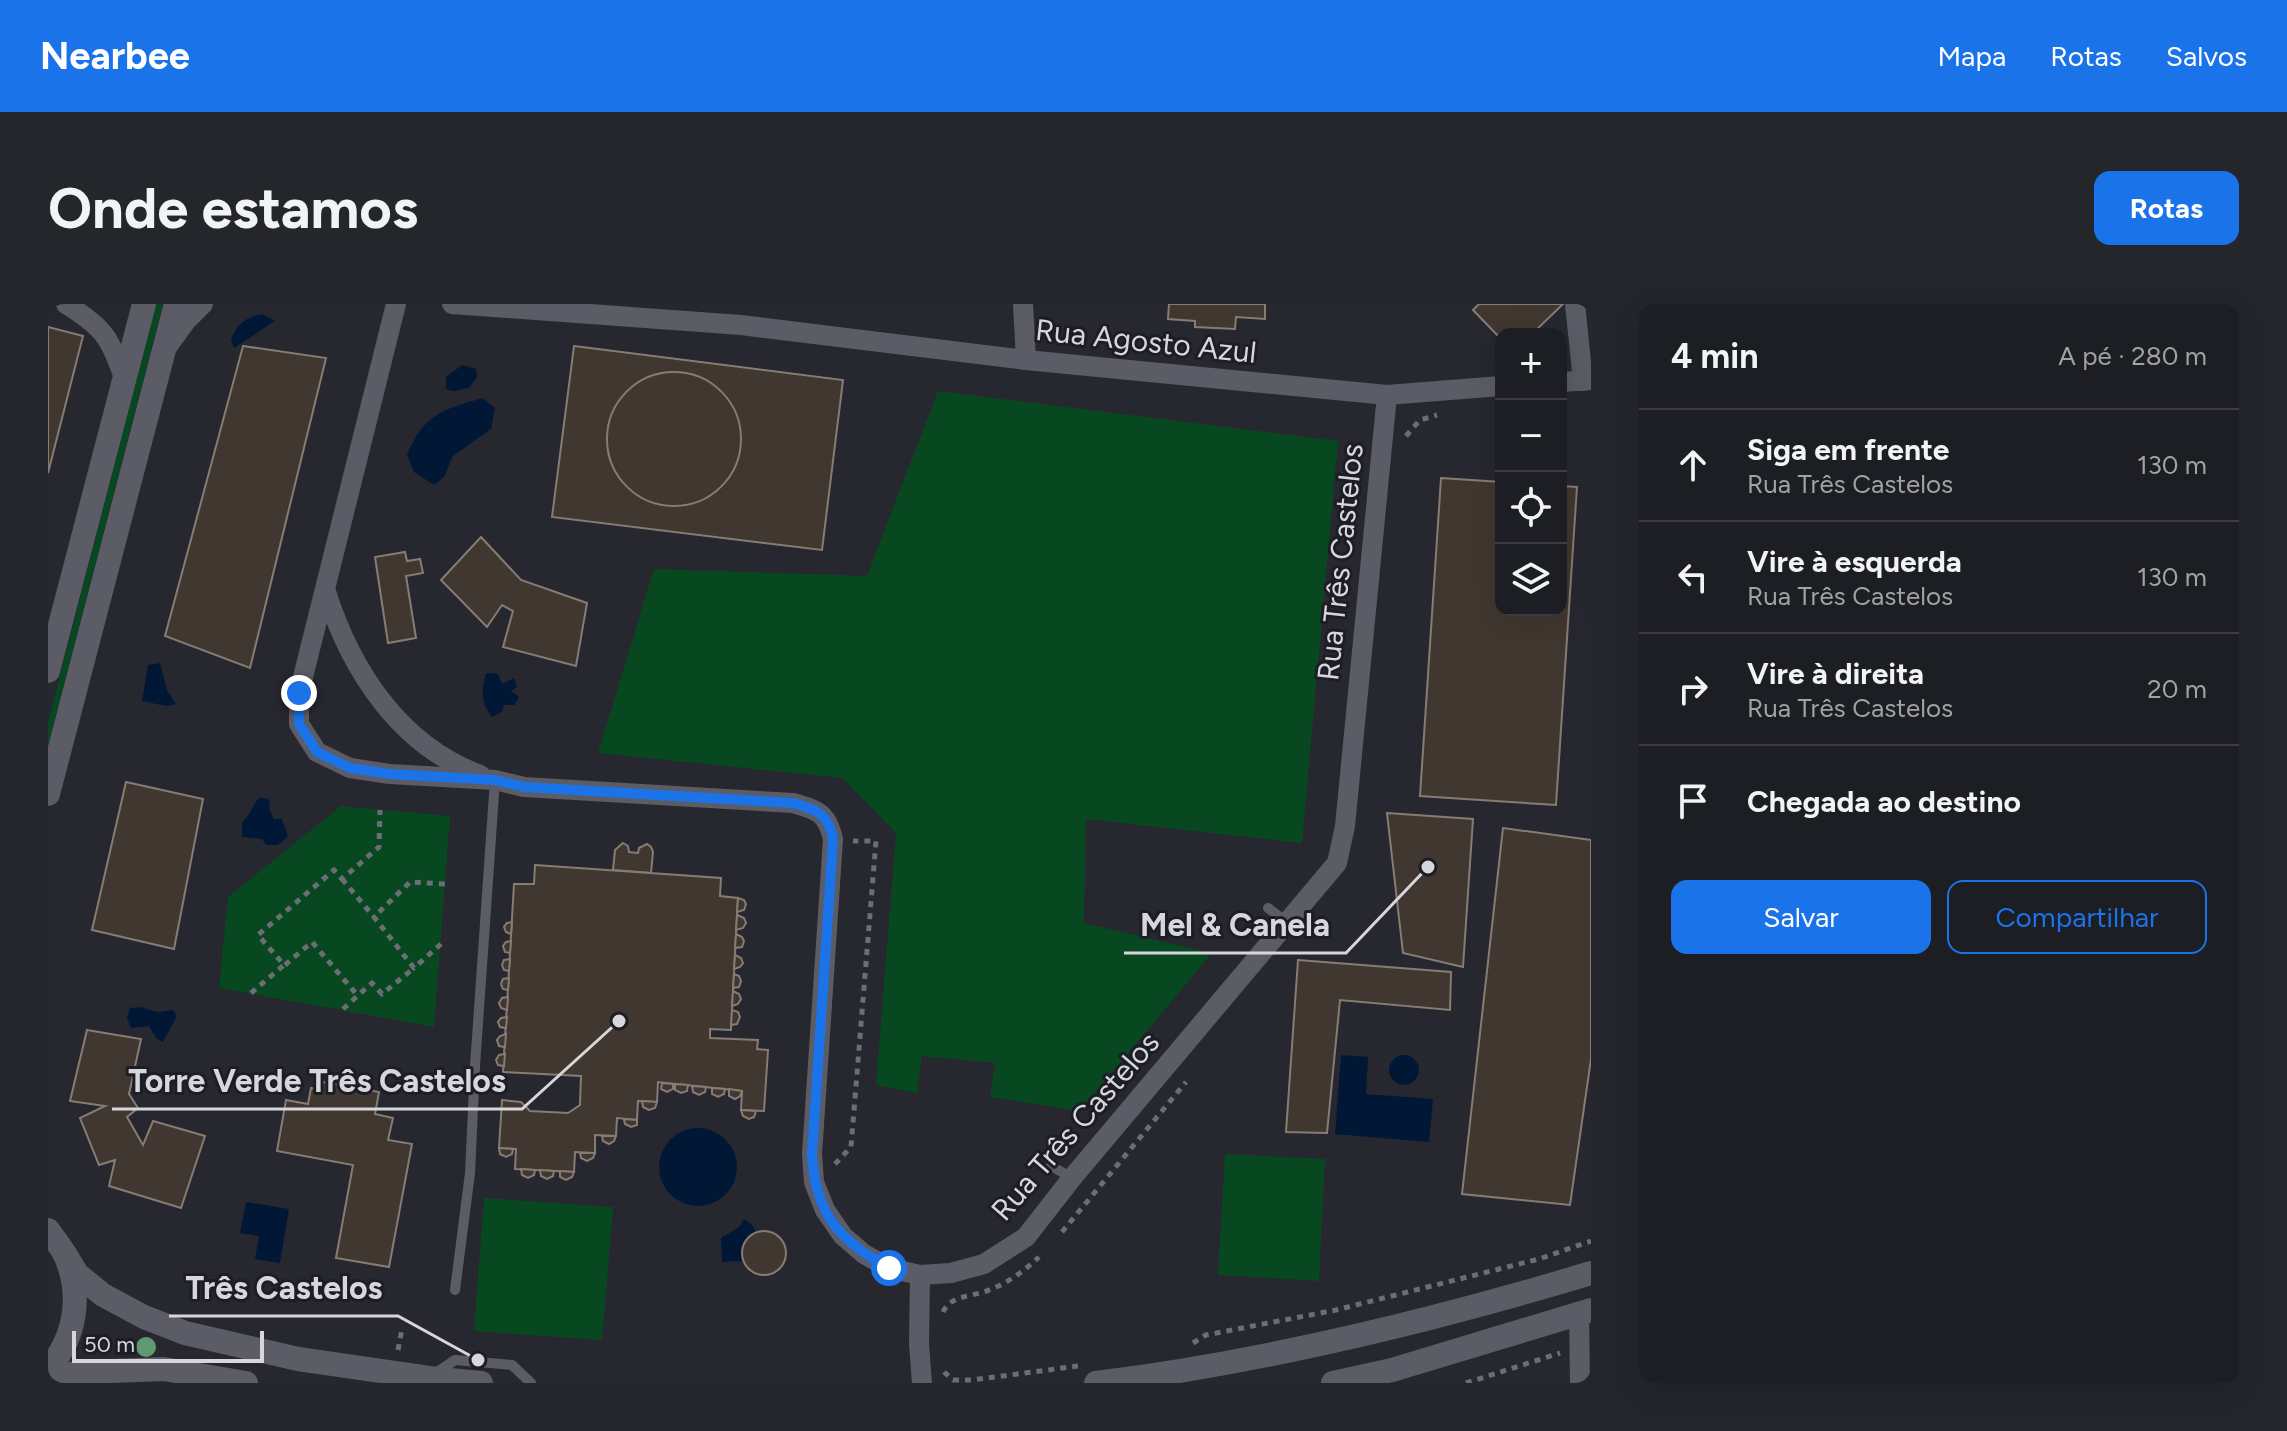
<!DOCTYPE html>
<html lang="pt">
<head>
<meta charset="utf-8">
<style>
	body { margin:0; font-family:Figtree,sans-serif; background:#25262c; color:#f1f3f6 }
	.controls { position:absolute; right:24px; top:24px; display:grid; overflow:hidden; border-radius:16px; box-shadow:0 8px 32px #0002 }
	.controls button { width:72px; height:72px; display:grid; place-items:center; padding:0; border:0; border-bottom:2px solid #3b3b41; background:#1d1d24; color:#f1f3f6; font:40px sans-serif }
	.scale { position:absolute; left:24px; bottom:20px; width:192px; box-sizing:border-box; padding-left:8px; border:4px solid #d6d6dc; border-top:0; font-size:22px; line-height:28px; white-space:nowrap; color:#d6d6dc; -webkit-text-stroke:6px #1d1d26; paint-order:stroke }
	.stop { position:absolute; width:24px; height:24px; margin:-18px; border:6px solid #1a73e8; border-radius:50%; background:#fff }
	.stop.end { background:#1a73e8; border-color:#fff; box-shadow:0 2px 8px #0008 }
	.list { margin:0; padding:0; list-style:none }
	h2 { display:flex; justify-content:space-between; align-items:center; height:104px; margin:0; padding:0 32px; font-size:34px }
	h2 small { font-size:26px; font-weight:400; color:#a0a2a6 }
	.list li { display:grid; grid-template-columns:52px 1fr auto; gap:24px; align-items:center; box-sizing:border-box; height:112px; padding:0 32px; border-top:2px solid #3b3b41 }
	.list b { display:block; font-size:30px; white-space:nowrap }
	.list p { margin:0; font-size:26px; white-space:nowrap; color:#a0a2a6 }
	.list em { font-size:26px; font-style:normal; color:#a0a2a6 }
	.actions { display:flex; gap:16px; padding:24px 32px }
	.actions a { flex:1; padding:18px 0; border:2px solid #1a73e8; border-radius:16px; text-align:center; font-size:28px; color:#1a73e8 }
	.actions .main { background:#1a73e8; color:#fff }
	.icon { flex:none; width:44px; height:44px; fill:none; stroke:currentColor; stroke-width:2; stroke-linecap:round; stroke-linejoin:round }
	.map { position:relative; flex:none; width:1543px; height:1079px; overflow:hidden; border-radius:16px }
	header { display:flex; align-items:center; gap:48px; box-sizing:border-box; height:112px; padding:0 40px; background:#1a73e8; color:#fff }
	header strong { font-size:38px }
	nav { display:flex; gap:44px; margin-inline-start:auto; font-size:28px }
	.intro { display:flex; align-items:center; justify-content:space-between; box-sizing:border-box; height:192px; padding:0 48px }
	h1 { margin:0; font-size:56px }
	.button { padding:20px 36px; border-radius:16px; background:#1a73e8; color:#fff; font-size:28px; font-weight:700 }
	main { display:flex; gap:48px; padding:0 48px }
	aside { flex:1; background:#1d1d24; border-radius:16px; box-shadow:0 8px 32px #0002 }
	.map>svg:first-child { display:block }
	.green { fill:#084820 }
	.water { fill:#001836 }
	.building { fill:#403730; stroke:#867c74; stroke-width:2 }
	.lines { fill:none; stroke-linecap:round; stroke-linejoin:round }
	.path { stroke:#6d6d75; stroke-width:5; stroke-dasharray:6 6; stroke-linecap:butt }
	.lane { stroke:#5c5c67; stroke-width:10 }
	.street { stroke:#5c5c67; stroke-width:20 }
	.secondary { stroke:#5c5c67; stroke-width:24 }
	.tree { fill:#609871 }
	.route { stroke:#1a73e8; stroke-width:10 }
	.labels { text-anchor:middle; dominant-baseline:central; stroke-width:6; stroke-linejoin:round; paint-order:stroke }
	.street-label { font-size:30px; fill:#d6d6dc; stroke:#1d1d26 }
	.leader { fill:none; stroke:#d6d6dc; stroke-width:3 }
	.callout-dot { fill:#d6d6dc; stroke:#1d1d26; stroke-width:3 }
	.callout-label { font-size:32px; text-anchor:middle; font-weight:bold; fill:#d6d6dc; stroke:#1d1d26; stroke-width:6; stroke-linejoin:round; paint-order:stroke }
</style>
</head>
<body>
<header>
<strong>Nearbee</strong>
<nav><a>Mapa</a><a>Rotas</a><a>Salvos</a></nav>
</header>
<div class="intro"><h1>Onde estamos</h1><a class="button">Rotas</a></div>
<main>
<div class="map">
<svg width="1543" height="1079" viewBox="0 0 1543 1079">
	<rect width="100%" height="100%" fill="#272730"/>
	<!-- green -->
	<g class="green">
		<path d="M 108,0 L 115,0 L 0,441 L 0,419 Z"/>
		<path d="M 890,87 L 1290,137 L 1254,539 L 1038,515 L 1036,619 L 1164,649 L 1032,807 L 942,793 L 947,759 L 874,752 L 869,789 L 828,781 L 848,529 L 794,474 L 550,449 L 606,265 L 819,272 Z"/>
		<path d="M 293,502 L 402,512 L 386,723 L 171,684 L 180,593 Z"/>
		<path d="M 1177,850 L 1277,855 L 1271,977 L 1170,971 Z"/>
		<path d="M 436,894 L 565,903 L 554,1036 L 426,1027 Z"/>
	</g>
	<!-- water -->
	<g class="water">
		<path d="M 214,10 L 227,17 L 186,44 L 183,35 C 189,20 198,13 214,10 Z"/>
		<path d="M 414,61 L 428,65 L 429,73 L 421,84 L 405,87 L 398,85 L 398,73 Z"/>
		<path d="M 435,94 L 447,104 L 443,125 L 405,152 L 396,173 L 386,181 L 366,168 L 359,151 C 375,111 395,105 435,94 Z"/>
		<path d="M 112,359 L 119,386 L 128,400 L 118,402 L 94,397 L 100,361 Z"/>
		<path d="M 438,369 L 450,370 L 454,380 L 466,374 L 469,383 L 463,387 L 471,393 L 466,401 L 456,401 L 454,408 L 444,413 C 433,400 433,386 438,369 Z"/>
		<path d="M 212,493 L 222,496 L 221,505 L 226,515 L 234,515 L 240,532 L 230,541 L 218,541 L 214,535 L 194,533 L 194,518 C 203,511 204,501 212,493 Z"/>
		<path d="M 93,703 L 109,708 L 125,706 L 129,712 L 115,738 L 108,734 L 101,722 L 83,724 L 79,714 L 82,704 Z"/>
		<path d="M 1293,751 L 1320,753 L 1318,790 L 1385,795 L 1381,838 L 1287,830 Z"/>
		<circle cx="1356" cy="766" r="15"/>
		<circle cx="650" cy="863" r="39"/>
		<path d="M 198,898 L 241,905 L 232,959 L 207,955 L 211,932 L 192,929 Z"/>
		<path d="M 696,915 L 704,921 L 708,929 C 697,936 692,944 696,957 L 674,958 L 673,934 L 691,923 Z"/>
	</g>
	<!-- building -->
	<g class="building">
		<path d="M 1121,0 L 1217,0 L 1217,15 L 1188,13 L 1187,25 L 1147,23 L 1147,17 L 1120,15 Z"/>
		<path d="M 1431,0 L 1515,0 L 1484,30 L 1453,30 L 1453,35 L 1425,6 Z"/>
		<path d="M 0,23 L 35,32 L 0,169 Z"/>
		<path d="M 195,42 L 278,54 L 202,364 L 117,332 Z"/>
		<path d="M 526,42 L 795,76 L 774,246 L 504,213 Z"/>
		<circle cx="626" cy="135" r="67"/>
		<path d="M 1393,174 L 1453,178 L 1453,306 L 1513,306 L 1513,182 L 1529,183 L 1508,501 L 1372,492 Z"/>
		<path d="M 433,233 L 473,276 L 539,299 L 528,362 L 455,343 L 465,307 L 454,301 L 439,323 L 393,276 Z"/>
		<path d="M 357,248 L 359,257 L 372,255 L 375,269 L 358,272 L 368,334 L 340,339 L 327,253 Z"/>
		<path d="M 78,478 L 155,495 L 126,645 L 44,626 Z"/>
		<path d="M 1339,509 L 1425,515 L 1415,663 L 1355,649 Z"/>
		<path d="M 1455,524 L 1543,536 L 1543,755 L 1522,901 L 1414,890 Z"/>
		<path d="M 575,539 L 580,542 L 581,548 L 590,549 L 591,544 L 599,540 L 603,543 L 605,548 L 603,569 L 565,566 L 567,546 Z"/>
		<path d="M 487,561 L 673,574 L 672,592 L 690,594 L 683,726 L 662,725 L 662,734 L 710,736 L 709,745 L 720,746 L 716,807 L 693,806 L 694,787 L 610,778 L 609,798 L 590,797 L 589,816 L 569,814 L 568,832 L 547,831 L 547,849 L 527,848 L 526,868 L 467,865 L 468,845 L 451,844 L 454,796 L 473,798 L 482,807 L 520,809 L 532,801 L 533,772 L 455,768 L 466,580 L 486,580 Z"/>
		<path d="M 690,594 L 696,596 L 698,600 L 696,606 L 689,608 Z"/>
		<path d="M 689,611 L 696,614 L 698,619 L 695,624 L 688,626 Z"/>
		<path d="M 464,618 L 463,630 L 458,628 L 456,623 L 459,619 Z"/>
		<path d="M 688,630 L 694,633 L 696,637 L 694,643 L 687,644 Z"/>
		<path d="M 463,637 L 462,649 L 457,648 L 455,642 L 458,638 Z"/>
		<path d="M 687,651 L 693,654 L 695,659 L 692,663 L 686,665 Z"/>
		<path d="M 462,655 L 461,667 L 456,666 L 454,661 L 456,656 Z"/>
		<path d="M 1250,656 L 1403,668 L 1402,706 L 1292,696 L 1279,829 L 1238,828 Z"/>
		<path d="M 686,670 L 691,672 L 693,677 L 691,683 L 685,684 Z"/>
		<path d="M 461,674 L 460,686 L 455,685 L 453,680 L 455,675 Z"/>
		<path d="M 685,687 L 691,690 L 693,695 L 690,700 L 684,702 Z"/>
		<path d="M 460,693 L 459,706 L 453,704 L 451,699 L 454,694 Z"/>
		<path d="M 684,706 L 690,708 L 692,713 L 689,720 L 683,721 Z"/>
		<path d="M 459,713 L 458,724 L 452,723 L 450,718 L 453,714 Z"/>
		<path d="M 39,726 L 93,735 L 81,790 L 90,804 L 79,813 L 95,841 L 105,817 L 157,832 L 133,904 L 61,882 L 67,856 L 51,861 L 32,814 L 57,802 L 22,797 Z"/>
		<path d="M 458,730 L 457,743 L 451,742 L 449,736 L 452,732 Z"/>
		<path d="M 457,750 L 456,762 L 450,761 L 448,756 L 451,751 Z"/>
		<path d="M 275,778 L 331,788 L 327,810 L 345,814 L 340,836 L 364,840 L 341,963 L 288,954 L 305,861 L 229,847 L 238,796 L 260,800 L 263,784 L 273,786 Z"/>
		<path d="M 614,779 L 625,780 L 625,785 L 619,788 L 613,785 Z"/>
		<path d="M 627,780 L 640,781 L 639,787 L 633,789 L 627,786 Z"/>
		<path d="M 644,782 L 658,783 L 657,788 L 651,791 L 645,788 Z"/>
		<path d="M 664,784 L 677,785 L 676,790 L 670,793 L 664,790 Z"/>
		<path d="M 681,785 L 694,787 L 692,792 L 687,795 L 681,792 Z"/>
		<path d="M 594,797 L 609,798 L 607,804 L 601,806 L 595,803 Z"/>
		<path d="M 693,806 L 708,807 L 706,813 L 701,815 L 695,812 Z"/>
		<path d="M 576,815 L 589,816 L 589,821 L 583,823 L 577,820 Z"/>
		<path d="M 554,832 L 568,832 L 566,837 L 561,840 L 555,837 Z"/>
		<path d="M 451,844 L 465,845 L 464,850 L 458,853 L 452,850 Z"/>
		<path d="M 532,849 L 547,849 L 545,854 L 539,857 L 533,854 Z"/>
		<path d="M 473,865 L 487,866 L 486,871 L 480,874 L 474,871 Z"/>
		<path d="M 492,866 L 506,867 L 505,872 L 499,875 L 493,872 Z"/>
		<path d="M 512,867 L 526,868 L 524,873 L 518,876 L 512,873 Z"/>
		<circle cx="716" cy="949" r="22"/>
	</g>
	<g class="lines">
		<!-- path -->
		<g class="path">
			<path d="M 1358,132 L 1372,116 L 1389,111"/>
			<path d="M 294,575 L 326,613"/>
			<path d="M 393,640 L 366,664 L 326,613 L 362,578 L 397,580"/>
			<path d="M 237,661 L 264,638 L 310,692"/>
			<path d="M 203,689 L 236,661 L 210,631 L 286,566 L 294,575 L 331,543 L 332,506"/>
			<path d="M 295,705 L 324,679 L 334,690 L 366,664"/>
			<path d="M 787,860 L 803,843 L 828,537 L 805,537"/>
			<path d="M 1014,928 L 1138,778"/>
			<path d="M 895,1008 C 903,990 926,993 941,986 C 960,979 976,967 991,953"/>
			<path d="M 1145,1039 L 1158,1031 L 1288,1006 L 1491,955 L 1543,937"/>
			<path d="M 350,1046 L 354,1025"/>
			<path d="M 896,1068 L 905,1076 L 924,1076 L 1030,1062"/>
			<path d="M 1418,1079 L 1512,1049"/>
		</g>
		<!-- lane -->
		<g class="lane">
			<path d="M 1220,604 L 1240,619"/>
			<path d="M 1003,862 L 1024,874"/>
			<path d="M 407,986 L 422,869 L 427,762 L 447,476"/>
			<path d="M 388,1069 L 407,1056 L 464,1061 L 483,1079"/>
		</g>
		<!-- street -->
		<g class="street">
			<path d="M 18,0 C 55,23 62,33 76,74"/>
			<path d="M 348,0 L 251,389 L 251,420 L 269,448 L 302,464 L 342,470 L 447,476 L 476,483 L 745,499 C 770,506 779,509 785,535 L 764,850 L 766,878 L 777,906 L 795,932 L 816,950 L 841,964 L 872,971 L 903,969 L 936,960 L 978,933 L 1024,874 L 1289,559 L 1297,522 L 1339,91"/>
			<path d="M 404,0 L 693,21 L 978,56 L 1339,91 L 1453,82"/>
			<path d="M 975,0 L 978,56"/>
			<path d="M 1527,0 L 1535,77"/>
			<path d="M 120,42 L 138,17 L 155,0"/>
			<path d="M 1513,78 L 1543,76"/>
			<path d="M 278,288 C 303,366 351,441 432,471"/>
			<path d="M 872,971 L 871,1040 L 874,1079"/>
			<path d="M 1531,1010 L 1532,1079"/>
		</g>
		<!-- secondary -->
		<g class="secondary">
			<path d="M 0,367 L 96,0"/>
			<path d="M 0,490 L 128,0"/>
			<path d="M 0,926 C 6,935 14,943 18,953 C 34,991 28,1034 0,1065"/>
			<path d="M 17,950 L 29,970 L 55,991 L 96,1013 L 137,1029 L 250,1055 L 381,1074 L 433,1079"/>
			<path d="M 0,1073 L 38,1068 L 116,1065 L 198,1079"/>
			<path d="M 1048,1079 C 1216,1058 1381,1018 1543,969"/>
			<path d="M 1285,1079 L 1344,1066 L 1543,1006"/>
		</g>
	</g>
	<!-- trees -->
	<circle class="tree" cx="98" cy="1043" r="10"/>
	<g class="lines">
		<!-- route -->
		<path class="route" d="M 251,389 L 251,420 L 269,448 L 302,464 L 342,470 L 447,476 L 476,483 L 745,499 C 769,506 780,509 785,535 L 764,850 C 767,909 790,936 841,964"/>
	</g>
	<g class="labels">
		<!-- street labels -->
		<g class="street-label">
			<text transform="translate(1098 37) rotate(6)">Rua Agosto Azul</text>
			<text transform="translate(1292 258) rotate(-84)">Rua Três Castelos</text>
			<text transform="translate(1027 822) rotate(-49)">Rua Três Castelos</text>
		</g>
	</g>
	<!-- callouts -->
	<path class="leader" d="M1380 563L1298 649H1076M571 717L474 805H64M430 1056L350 1012H121"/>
	<g class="callout-dot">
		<circle cx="1380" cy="563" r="8"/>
		<circle cx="571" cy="717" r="8"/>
		<circle cx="430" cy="1056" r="8"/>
	</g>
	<g class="callout-label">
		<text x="1187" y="632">Mel &amp; Canela</text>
		<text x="269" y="788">Torre Verde Três Castelos</text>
		<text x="236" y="995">Três Castelos</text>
	</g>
</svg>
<div class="controls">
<button>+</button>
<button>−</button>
<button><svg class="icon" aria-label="locate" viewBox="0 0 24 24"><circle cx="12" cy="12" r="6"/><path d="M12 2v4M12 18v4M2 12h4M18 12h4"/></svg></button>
<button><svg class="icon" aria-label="layers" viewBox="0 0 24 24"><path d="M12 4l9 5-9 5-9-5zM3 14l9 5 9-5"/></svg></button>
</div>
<div class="scale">50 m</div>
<div class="stop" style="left:841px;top:964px"></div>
<div class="stop end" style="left:251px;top:389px"></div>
</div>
<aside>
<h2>4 min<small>A pé · 280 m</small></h2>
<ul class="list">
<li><svg class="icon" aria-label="ahead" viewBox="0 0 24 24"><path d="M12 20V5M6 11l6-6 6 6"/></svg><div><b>Siga em frente</b><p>Rua Três Castelos</p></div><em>130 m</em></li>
<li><svg class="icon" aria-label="left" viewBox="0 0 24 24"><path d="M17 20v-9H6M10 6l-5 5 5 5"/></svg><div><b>Vire à esquerda</b><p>Rua Três Castelos</p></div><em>130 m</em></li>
<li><svg class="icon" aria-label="right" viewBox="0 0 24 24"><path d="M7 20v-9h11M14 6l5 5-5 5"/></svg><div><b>Vire à direita</b><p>Rua Três Castelos</p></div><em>20 m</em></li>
<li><svg class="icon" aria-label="arrive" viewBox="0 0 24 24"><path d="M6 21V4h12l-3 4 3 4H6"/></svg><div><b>Chegada ao destino</b></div></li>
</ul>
<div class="actions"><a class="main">Salvar</a><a>Compartilhar</a></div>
</aside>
</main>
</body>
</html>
